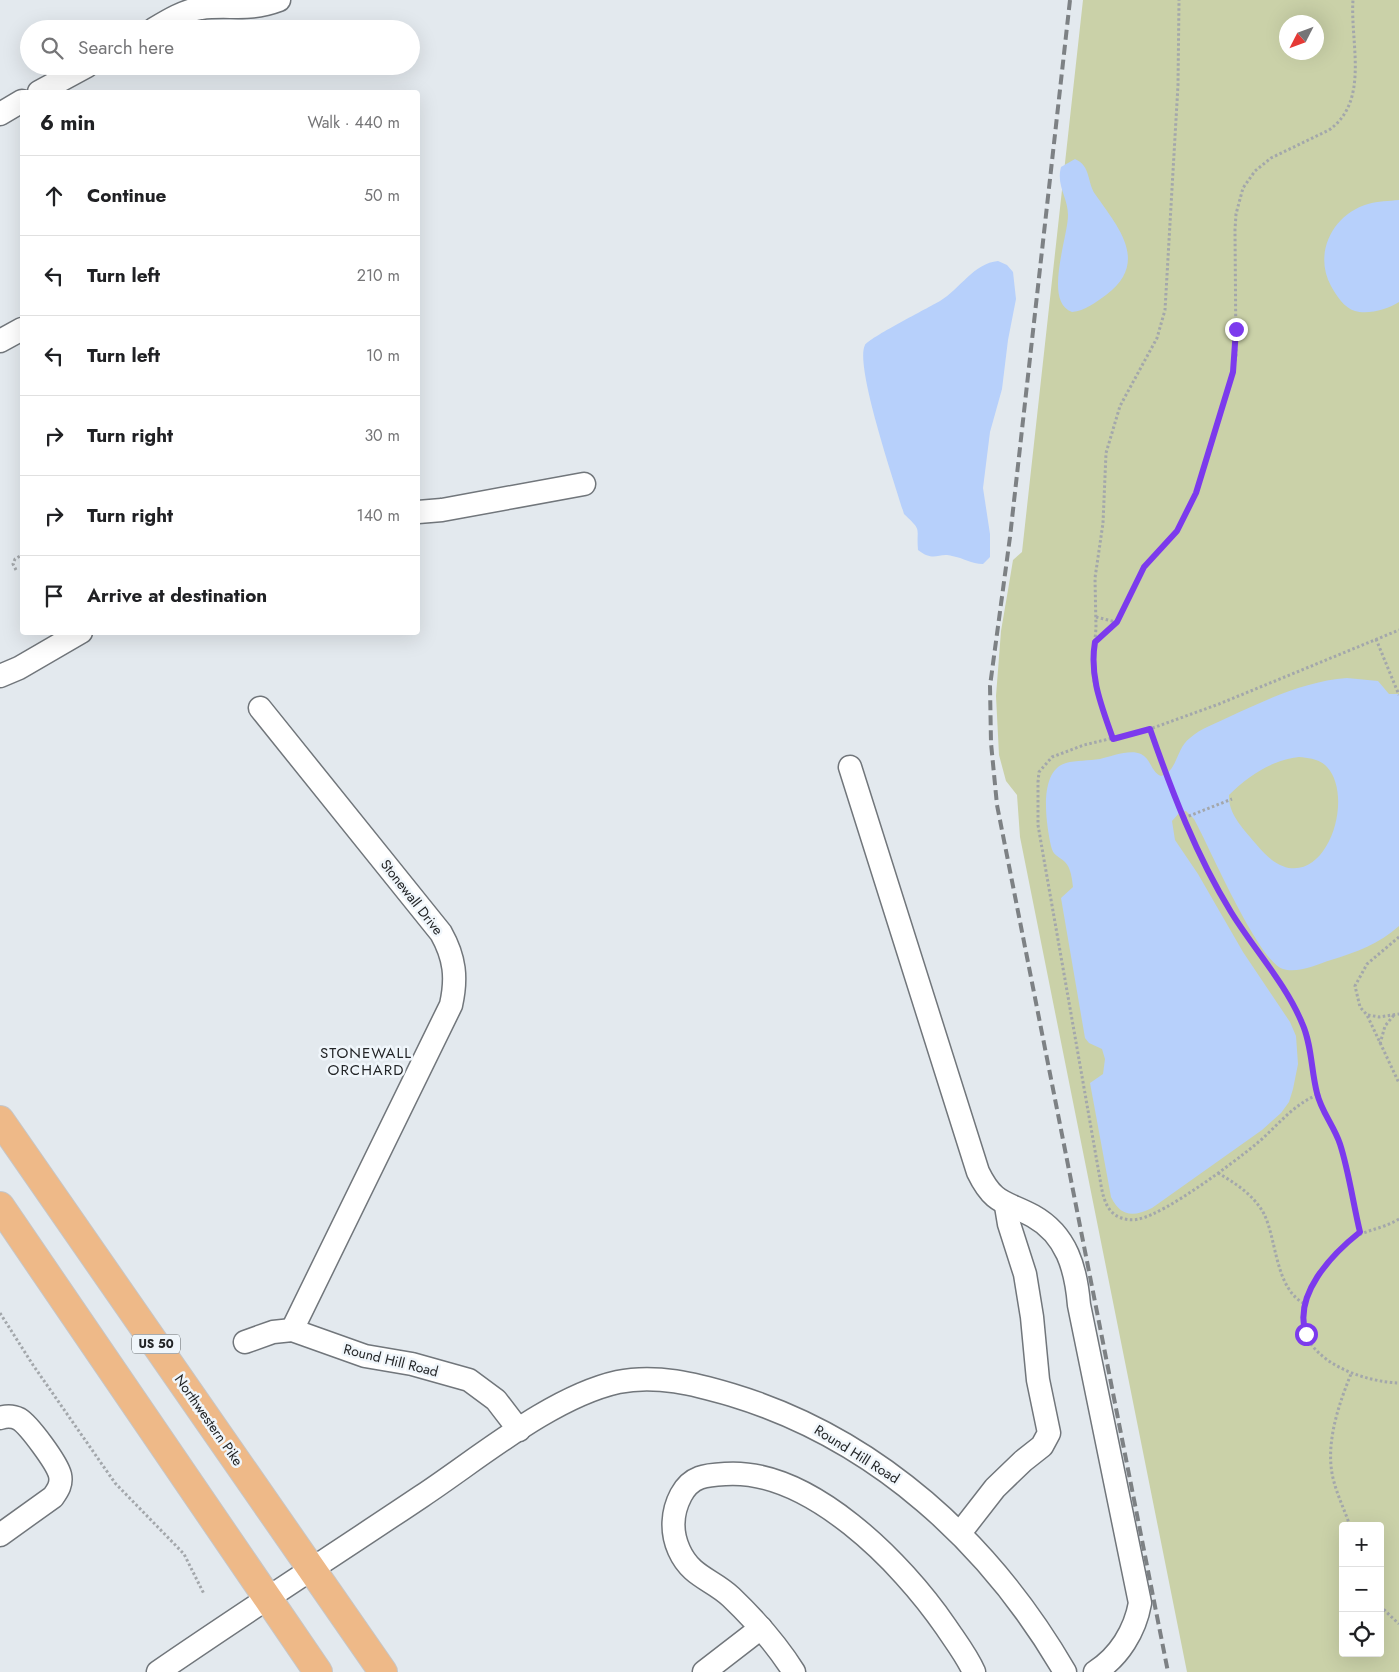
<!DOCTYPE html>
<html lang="en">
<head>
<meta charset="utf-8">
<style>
	body { margin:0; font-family:Jost,sans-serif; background:#f2f2f2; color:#202124 }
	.controls { position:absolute; right:15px; bottom:15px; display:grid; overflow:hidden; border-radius:5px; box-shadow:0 5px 20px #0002 }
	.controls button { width:45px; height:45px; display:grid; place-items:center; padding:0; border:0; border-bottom:1px solid #e0e0e0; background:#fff; color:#202124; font:25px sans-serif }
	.compass { position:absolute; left:1279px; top:15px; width:45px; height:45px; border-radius:50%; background:#fff; box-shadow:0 5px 20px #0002; rotate:228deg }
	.stop { position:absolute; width:15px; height:15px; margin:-11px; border:4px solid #7c3aed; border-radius:50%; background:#fff }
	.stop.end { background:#7c3aed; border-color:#fff; box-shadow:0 1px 5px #0008 }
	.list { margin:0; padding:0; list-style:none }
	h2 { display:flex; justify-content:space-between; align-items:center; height:65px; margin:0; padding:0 20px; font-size:21px }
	h2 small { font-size:16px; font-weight:400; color:#757577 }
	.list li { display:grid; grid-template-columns:32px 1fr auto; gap:15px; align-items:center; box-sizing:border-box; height:80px; padding:0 20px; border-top:1px solid #e0e0e0 }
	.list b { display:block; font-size:19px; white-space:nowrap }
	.list em { font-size:16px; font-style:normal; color:#757577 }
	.icon { flex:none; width:28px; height:28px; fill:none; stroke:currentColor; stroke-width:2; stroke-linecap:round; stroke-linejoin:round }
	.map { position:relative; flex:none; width:1399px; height:1672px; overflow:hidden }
	.search { position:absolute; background:#fff; box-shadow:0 5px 20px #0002; left:20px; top:20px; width:400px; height:55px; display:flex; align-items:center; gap:12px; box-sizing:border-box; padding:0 18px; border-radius:28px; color:#757577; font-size:19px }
	.panel { position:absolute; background:#fff; box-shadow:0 5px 20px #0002; left:20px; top:90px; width:400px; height:545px; border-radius:5px }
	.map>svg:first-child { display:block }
	.green { fill:#cad1a8; fill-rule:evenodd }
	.water { fill:#b7d0fb; fill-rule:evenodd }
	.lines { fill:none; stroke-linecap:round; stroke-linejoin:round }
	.minor-casing { stroke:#71767b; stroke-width:25 }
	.major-casing { stroke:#c6c6c7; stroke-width:30 }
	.path { stroke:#a3a7ab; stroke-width:3; stroke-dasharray:2.5 2.5; stroke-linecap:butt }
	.minor { stroke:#fff; stroke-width:22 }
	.major { stroke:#eeb988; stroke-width:28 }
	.rail { stroke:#7d8184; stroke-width:4; stroke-dasharray:10 5; stroke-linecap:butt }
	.route { stroke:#7c3aed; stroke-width:6 }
	.labels { text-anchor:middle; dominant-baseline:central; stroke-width:5; stroke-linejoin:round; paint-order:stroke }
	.shield { fill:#f0f6fb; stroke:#606467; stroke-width:1 }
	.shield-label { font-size:12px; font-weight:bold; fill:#232527 }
	.street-label { font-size:14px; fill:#232527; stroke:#f0f6fb }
	.neighbourhood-label { font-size:15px; letter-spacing:1px; fill:#232527; stroke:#f0f6fb }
</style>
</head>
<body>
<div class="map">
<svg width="1399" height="1672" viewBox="0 0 1399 1672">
	<rect width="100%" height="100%" fill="#e3e9ee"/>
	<!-- green -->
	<path class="green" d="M 1083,0 L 1399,0 L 1399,1672 L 1187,1672 L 1020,837 L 1017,795 L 1006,781 L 999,755 L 996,696 L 1001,631 L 1008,590 L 1013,560 L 1022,552 ZM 1286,22 L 1316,22 L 1316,52 L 1286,52 ZM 1343,1526 L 1380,1526 L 1380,1653 L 1343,1653 Z"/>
	<!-- water -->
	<g class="water">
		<path d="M 1075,159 C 1091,166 1087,182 1095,194 C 1118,227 1150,262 1106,295 C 1096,302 1085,311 1072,312 C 1043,302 1068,238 1068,215 C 1068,197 1056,186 1061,167 Z"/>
		<path d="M 1399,200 L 1399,302 C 1388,309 1368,315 1355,311 C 1344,308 1336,295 1331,286 C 1313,253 1333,214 1368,204 C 1378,201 1389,201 1399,200 Z"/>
		<path d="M 998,261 L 1007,265 L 1013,272 L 1016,299 L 1008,340 L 1002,389 L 990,432 L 983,488 L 990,534 L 990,557 L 983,564 C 971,564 964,558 952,556 C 938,552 935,563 918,550 C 916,526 923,532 904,514 C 896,487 854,365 865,345 C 869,338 928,308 940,301 C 960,289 974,263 998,261 Z"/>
		<path d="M 1347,678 L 1378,681 L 1389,694 L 1399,694 L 1399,926 C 1379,944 1357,952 1331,960 C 1318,964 1297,974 1283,969 C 1258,961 1209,846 1194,819 L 1186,811 L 1180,812 L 1172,821 L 1175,840 L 1198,874 L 1243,952 L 1290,1022 L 1296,1036 L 1298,1064 L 1293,1089 L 1289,1102 L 1281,1113 L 1262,1130 L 1152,1208 C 1133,1217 1121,1217 1111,1197 L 1090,1083 L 1103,1074 L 1105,1059 L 1102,1049 L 1089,1043 L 1085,1038 L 1061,898 L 1073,887 C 1072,879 1071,868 1065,862 C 1059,856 1053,856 1051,846 C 1046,823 1038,771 1066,763 C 1076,760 1089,761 1100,759 C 1112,756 1130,749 1141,754 C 1151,759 1151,772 1161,776 C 1178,771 1176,748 1190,738 C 1201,728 1217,723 1231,716 C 1268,699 1306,681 1347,678 ZM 1299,757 C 1309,758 1320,759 1327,767 C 1360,803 1315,918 1256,844 C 1245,830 1228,815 1229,795 C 1248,776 1272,760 1299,757 Z"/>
	</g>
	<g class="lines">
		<!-- minor casing -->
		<g class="minor-casing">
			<g id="minor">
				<path d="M 154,29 C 169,20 184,11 201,8 C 231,4 247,12 279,0"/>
				<path d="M 39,92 L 87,66"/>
				<path d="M 0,114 L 22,101"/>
				<path d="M 0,341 L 22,329"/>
				<path d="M 418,512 L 442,510 L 584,484"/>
				<path d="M 0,676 L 19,668 L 81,632"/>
				<path d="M 260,708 L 441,933 C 455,958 457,978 451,1005 L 292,1330"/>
				<path d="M 850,767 L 978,1172 C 994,1205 1005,1201 1033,1216 C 1067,1235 1076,1269 1079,1305 L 1140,1603 C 1135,1631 1119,1657 1095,1672"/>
				<path d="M 245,1342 L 273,1332 L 292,1330 L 365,1356 L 412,1364 L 469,1380 L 496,1400 L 519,1430"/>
				<path d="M 0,1418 C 6,1416 13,1416 19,1419 C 29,1425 57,1463 60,1475 C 62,1484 58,1490 53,1497 L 0,1535"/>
				<path d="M 960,1533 L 995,1488 L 1023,1461 L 1042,1446 L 1049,1433 L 1038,1380 L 1032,1317 L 1025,1274 L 1009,1224 L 1006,1206"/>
				<path d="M 158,1672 C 245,1612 334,1555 422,1496 C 478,1459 551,1397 618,1382 C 656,1374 695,1384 732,1395 C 877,1439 990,1543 1065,1672"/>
				<path d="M 704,1672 L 761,1628"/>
				<path d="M 794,1672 C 777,1645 754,1619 731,1597 C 712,1579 691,1577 679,1550 C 671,1532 672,1512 681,1495 C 691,1476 706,1475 725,1474 C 810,1468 902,1563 946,1627 C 956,1642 967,1656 974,1672"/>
			</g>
		</g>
		<!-- major casing -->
		<g class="major-casing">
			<g id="major">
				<path d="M 0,1120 L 383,1672"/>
				<path d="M 0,1206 L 318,1672"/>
			</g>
		</g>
		<!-- path -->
		<g class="path">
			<path d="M 16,570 L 13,564 L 15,559 L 22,555"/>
			<path d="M 1096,617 L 1116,622"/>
			<path d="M 1376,639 L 1399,695"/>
			<path d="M 1095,642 L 1117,622 L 1144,567 L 1177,531 L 1196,493 L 1209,454 L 1233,372 L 1236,356 L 1235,230 L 1236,214 L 1243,188 L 1255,171 L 1271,158 L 1329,130 C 1370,101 1350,43 1353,0"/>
			<path d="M 1150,729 C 1172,791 1196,853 1229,910 C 1252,948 1282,981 1302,1021 C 1313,1044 1309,1071 1317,1095 C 1323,1112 1334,1127 1340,1144 C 1349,1172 1353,1203 1360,1232"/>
			<path d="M 1113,739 L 1094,682 L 1093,664 L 1096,628 L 1095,578 L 1103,523 L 1106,453 L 1120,406 L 1157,338 L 1165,310 L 1178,85 L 1179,0"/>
			<path d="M 1184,818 L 1232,799"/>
			<path d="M 1399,937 L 1367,964 L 1355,986 L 1360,1007 L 1367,1015 L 1399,1083"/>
			<path d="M 1368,1015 L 1379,1017 L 1399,1014"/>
			<path d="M 1380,1044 L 1385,1026 L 1394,1015"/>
			<path d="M 1317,1095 C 1292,1105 1276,1128 1255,1145 C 1230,1165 1168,1212 1139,1219 C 1131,1221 1120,1219 1114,1214 C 1104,1206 1102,1191 1100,1179 L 1043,854 L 1038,825 L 1038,782 L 1039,772 L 1052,757 L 1084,745 L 1150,729 L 1219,704 L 1399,630"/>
			<path d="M 1218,1173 C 1235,1183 1254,1195 1264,1214 C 1277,1240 1275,1289 1305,1304"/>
			<path d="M 1399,1219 C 1379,1231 1362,1229 1345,1244 C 1325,1262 1297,1297 1303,1326 C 1311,1364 1366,1382 1399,1383"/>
			<path d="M 0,1313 L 33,1365 L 115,1483 L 184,1554 L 204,1594"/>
			<path d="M 1350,1526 C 1345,1511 1338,1497 1334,1482 C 1324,1447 1338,1406 1351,1374"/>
			<path d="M 1380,1606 L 1399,1624"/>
		</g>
		<!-- minor -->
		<use href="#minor" class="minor"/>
		<!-- major -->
		<use href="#major" class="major"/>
		<!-- rail -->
		<path class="rail" d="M 1070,0 L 1010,537 L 990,686 L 991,743 L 997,805 L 1168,1672"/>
	</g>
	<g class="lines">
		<!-- route -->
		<path class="route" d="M 1236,329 L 1233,372 L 1196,493 L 1177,531 L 1144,567 L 1117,622 L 1095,642 C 1089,677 1102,707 1113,739 L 1150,729 C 1172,792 1196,855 1231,912 C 1253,948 1286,984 1302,1023 C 1312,1045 1311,1070 1317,1093 C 1321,1111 1334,1126 1340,1144 C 1349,1172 1353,1203 1360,1232 C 1331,1255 1293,1295 1306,1334"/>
	</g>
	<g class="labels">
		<!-- shield labels -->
		<rect class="shield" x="132" y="1334.5" width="48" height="19" rx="4"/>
		<g class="shield-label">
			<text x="156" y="1344">US 50</text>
		</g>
		<!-- street labels -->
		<g class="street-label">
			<text transform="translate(412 897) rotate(52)">Stonewall Drive</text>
			<text transform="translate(391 1360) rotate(14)">Round Hill Road</text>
			<text transform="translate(209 1420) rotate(55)">Northwestern Pike</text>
			<text transform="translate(857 1454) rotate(32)">Round Hill Road</text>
		</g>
		<!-- neighbourhood labels -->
		<g class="neighbourhood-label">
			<text x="366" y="1053">STONEWALL<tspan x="366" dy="17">ORCHARD</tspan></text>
		</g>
	</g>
</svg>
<div class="controls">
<button>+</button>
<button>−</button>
<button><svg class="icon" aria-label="locate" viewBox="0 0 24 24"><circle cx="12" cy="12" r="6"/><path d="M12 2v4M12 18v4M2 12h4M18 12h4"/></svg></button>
</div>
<svg class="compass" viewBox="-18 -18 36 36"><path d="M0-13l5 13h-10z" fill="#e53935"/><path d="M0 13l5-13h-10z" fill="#757577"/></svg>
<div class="stop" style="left:1306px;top:1334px"></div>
<div class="stop end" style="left:1236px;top:329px"></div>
<div class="search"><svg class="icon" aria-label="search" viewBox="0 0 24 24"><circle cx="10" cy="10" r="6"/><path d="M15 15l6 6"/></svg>Search here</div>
<section class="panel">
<h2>6 min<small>Walk · 440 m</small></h2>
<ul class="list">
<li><svg class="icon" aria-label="ahead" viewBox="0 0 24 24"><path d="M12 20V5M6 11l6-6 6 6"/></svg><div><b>Continue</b></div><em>50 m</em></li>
<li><svg class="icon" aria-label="left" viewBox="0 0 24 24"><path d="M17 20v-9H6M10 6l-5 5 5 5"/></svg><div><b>Turn left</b></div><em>210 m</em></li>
<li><svg class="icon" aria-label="left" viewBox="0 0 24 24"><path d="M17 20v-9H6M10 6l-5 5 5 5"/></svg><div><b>Turn left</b></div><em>10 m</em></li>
<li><svg class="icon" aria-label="right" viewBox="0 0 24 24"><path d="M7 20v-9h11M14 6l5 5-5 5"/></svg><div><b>Turn right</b></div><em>30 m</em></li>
<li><svg class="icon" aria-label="right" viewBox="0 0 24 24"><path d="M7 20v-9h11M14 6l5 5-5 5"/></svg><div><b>Turn right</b></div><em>140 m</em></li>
<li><svg class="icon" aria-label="arrive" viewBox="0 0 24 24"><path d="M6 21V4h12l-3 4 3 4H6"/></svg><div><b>Arrive at destination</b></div></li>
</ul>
</section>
</div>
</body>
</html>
